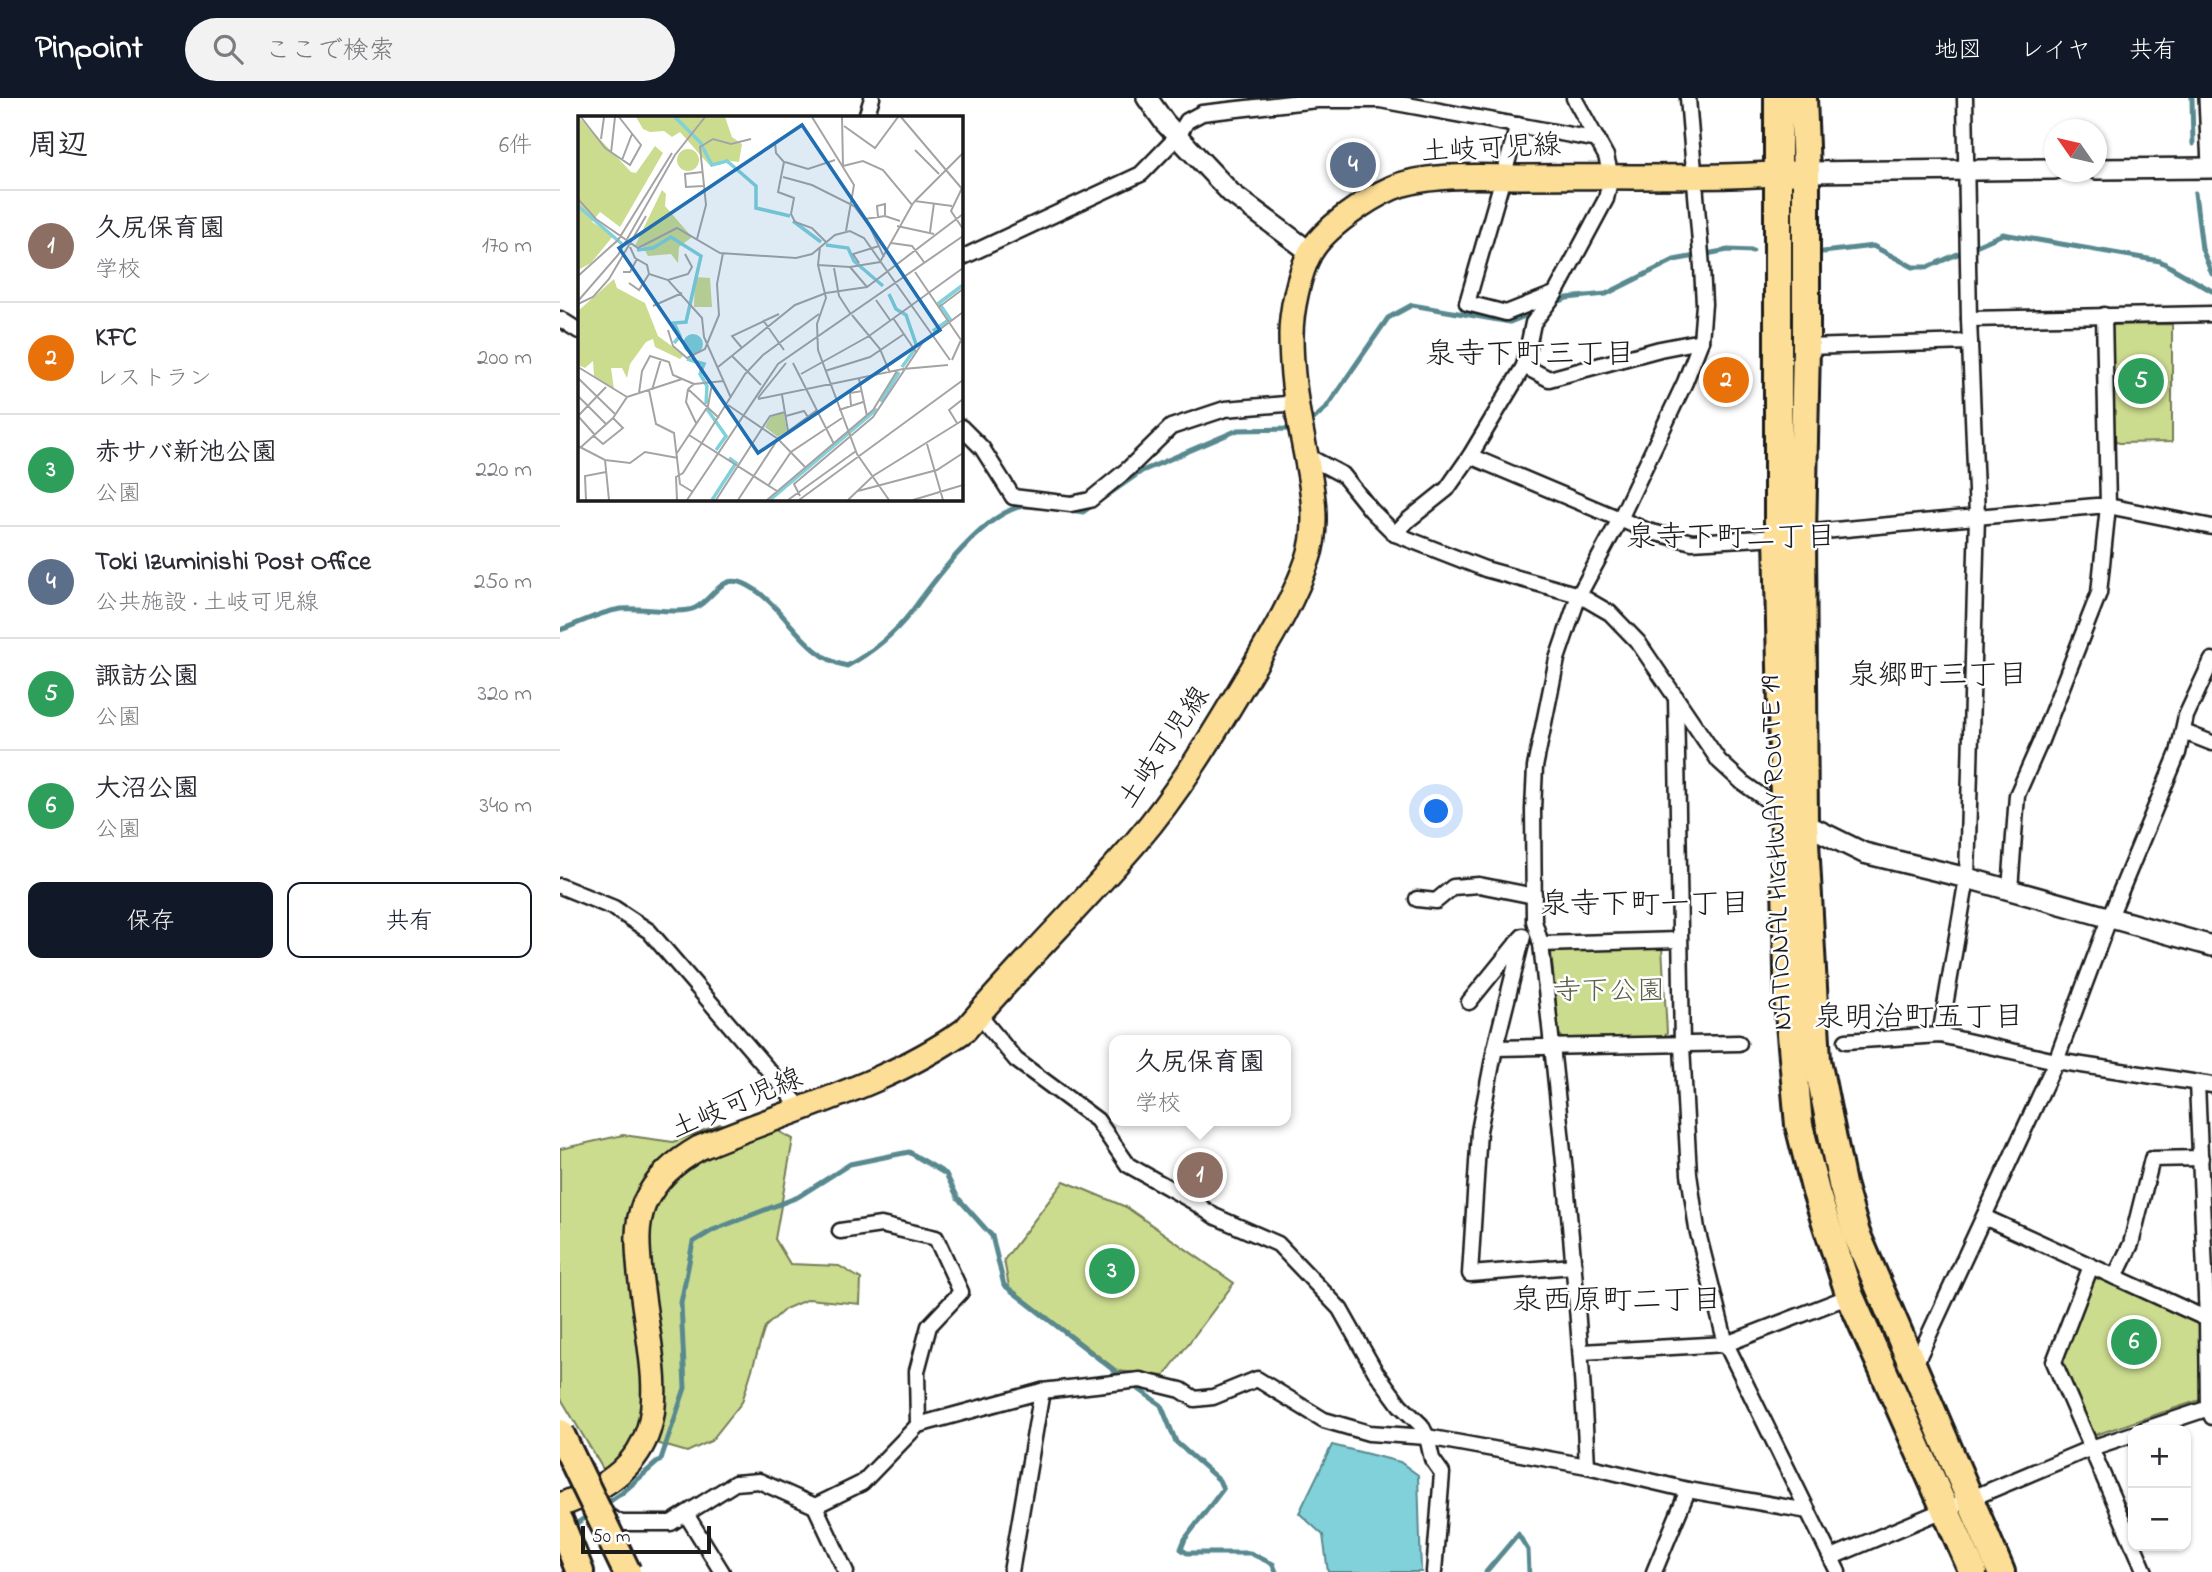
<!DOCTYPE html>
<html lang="ja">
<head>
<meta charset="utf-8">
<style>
	body { margin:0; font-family:"Indie Flower","Klee One",sans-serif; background:#f2f2f3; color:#2b2b33 }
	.controls { position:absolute; right:21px; bottom:21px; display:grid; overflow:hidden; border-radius:14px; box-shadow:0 2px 5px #0004 }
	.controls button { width:63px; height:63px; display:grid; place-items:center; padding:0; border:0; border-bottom:2px solid #e1e1e2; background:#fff; color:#2b2b33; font:35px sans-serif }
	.compass { position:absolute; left:1484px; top:21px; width:63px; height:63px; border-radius:50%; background:#fff; box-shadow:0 2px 5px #0004; rotate:304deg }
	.scale { position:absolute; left:21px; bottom:18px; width:130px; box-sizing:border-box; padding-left:7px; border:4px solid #1c1c1c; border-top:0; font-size:19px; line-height:24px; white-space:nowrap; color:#1c1c1c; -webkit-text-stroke:5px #fff; paint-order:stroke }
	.you { position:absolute; left:877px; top:714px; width:24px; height:24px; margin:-18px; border:5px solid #fff; border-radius:50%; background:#1a73e8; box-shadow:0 0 0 10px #1a73e833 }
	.badge { display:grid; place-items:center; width:46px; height:46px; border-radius:50%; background:#111827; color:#fff; font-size:23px; font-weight:700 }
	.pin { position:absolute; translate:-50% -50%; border:4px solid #fff; box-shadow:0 2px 7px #0006 }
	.popup { position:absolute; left:549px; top:937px; width:182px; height:91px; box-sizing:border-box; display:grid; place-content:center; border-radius:14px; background:#fff; filter:drop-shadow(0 2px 5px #0005); font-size:23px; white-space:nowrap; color:#7c7c81 }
	.popup b { font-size:26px; color:#2b2b33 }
	.popup::after { content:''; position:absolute; left:50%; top:100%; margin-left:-14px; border:14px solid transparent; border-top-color:#fff }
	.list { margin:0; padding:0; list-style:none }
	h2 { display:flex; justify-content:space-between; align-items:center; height:91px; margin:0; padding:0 28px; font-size:30px }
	h2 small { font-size:23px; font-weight:400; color:#7c7c81 }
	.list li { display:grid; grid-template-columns:46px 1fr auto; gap:21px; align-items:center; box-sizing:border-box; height:112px; padding:0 28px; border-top:2px solid #e1e1e2 }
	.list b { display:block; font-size:26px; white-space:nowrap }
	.list p { margin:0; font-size:23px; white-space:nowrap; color:#7c7c81 }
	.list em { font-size:23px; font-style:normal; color:#7c7c81 }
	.actions { display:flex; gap:14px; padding:21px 28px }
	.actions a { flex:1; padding:16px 0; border:2px solid #111827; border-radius:14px; text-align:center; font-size:24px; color:#111827 }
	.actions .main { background:#111827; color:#fff }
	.icon { flex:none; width:38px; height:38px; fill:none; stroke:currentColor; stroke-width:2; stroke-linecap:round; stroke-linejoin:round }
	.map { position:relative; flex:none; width:1652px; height:1474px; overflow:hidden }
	header { display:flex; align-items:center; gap:42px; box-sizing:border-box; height:98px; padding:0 35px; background:#111827; color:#fff }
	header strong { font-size:33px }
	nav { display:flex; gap:38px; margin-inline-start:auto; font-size:24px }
	.search { width:490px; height:63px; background:#f2f2f3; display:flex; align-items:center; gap:18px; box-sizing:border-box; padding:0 24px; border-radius:38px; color:#7c7c81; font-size:26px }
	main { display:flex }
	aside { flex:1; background:#fff }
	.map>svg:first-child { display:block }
	.green { fill:#ccdc8f; stroke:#747c56; stroke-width:2 }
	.water { fill:#81d1db; stroke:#59898f; stroke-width:2 }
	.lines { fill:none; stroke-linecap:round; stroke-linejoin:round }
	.stream { stroke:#59898f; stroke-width:5 }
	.street-casing { stroke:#1c1c1c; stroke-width:19 }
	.secondary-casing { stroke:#1c1c1c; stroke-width:24 }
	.primary-casing { stroke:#1c1c1c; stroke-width:28 }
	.highway-casing { stroke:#1c1c1c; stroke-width:32 }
	.street { stroke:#fff; stroke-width:14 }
	.secondary { stroke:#fff; stroke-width:19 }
	.primary { stroke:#fcde96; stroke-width:23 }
	.highway { stroke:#fcde96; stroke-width:26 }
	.highway-bridge-casing { stroke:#1c1c1c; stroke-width:32; stroke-linecap:butt }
	.highway-bridge { stroke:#fcde96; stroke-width:26 }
	.labels { text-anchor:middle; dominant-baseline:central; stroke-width:5; stroke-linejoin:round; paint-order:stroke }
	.street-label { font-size:28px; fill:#1c1c1c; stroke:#fff }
	.park-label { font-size:28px; fill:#5a5f44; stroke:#fff }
	.neighbourhood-label { font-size:30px; fill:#1c1c1c; stroke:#fff }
	.inset-river { fill:none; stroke:#81d1db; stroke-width:3.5 }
	.inset-road { fill:none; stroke:#a4a4a4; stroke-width:2 }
	.view { fill:#1f6fb2; fill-opacity:0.15; stroke:#1f6fb2; stroke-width:3.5 }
	.inset-edge { fill:none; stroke:#1c1c1c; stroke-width:3.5 }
</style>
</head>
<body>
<header>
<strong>Pinpoint</strong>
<div class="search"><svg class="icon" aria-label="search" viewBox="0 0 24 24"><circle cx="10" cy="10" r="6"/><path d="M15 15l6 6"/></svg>ここで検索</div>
<nav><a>地図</a><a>レイヤ</a><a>共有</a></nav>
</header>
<main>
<aside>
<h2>周辺<small>6件</small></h2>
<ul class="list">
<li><span class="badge" style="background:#8d6e63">1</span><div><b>久尻保育園</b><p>学校</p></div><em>170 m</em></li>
<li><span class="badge" style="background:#e8710a">2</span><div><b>KFC</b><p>レストラン</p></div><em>200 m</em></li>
<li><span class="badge" style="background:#2e9e5b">3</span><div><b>赤サバ新池公園</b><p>公園</p></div><em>220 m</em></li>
<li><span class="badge" style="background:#5c6f8a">4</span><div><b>Toki Izuminishi Post Office</b><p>公共施設 · 土岐可児線</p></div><em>250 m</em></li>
<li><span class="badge" style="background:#2e9e5b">5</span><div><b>諏訪公園</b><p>公園</p></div><em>320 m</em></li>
<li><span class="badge" style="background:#2e9e5b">6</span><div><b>大沼公園</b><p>公園</p></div><em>340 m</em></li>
</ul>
<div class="actions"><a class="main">保存</a><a>共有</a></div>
</aside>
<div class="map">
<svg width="1652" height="1474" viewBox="0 0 1652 1474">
	<rect width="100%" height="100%" fill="#fff"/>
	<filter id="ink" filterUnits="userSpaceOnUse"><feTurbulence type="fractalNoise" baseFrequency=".0143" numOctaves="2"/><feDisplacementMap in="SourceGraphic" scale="14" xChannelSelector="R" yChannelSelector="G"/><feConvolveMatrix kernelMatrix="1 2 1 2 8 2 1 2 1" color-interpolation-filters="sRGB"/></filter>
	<g filter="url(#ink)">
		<!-- green -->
		<g class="green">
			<path d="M 1612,226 L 1612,344 L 1559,345 L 1551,339 L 1548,227 Z"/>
			<path d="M 1102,849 L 1107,935 L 1104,939 L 1003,940 L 999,936 L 991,853 L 993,851 Z"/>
			<path d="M 160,1026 L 211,1029 L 233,1041 L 215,1141 L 230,1166 L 279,1168 L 301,1181 L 300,1206 L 248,1201 L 225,1211 L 205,1229 L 182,1304 L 151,1343 L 127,1354 L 79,1340 L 46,1376 L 0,1299 L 0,1051 L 63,1037 L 113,1044 Z"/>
			<path d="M 504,1083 L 566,1109 L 674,1185 L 604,1278 L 558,1273 L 449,1189 L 444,1162 Z"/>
			<path d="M 1533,1177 L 1641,1225 L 1643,1295 L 1640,1302 L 1535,1337 L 1528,1333 L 1500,1264 Z"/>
		</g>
		<!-- water -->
		<path class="water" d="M 772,1347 L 840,1364 L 858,1377 L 861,1474 L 768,1474 L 763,1437 L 739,1415 Z"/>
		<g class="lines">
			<!-- stream -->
			<g class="stream">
				<path d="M 1632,0 L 1633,46"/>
				<path d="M 1635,95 L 1642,151 L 1652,176"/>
				<path d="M 1263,154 L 1313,148 L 1353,169 L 1368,169 L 1443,136 L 1600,163 L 1652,193"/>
				<path d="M 993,206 L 1007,200 L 1046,196 L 1114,162 L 1168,152 L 1193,153"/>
				<path d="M 747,327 L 766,310 L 828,220 L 852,207 L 950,224 L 977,213"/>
				<path d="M 542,401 L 582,373 L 678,332 L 735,331"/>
				<path d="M 0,532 C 21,525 39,514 61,511 C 80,509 121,517 135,510 C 155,501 160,472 189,488 C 224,507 245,560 287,568 C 311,555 335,535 352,513 C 374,483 425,413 464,408 C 480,406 506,412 523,414 L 534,406"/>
				<path d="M 573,1287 L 601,1307 L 616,1344 L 659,1382 L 663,1391 L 625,1441 L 621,1451 L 627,1455 L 690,1455 L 713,1466 L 716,1474"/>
				<path d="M 43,1408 L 62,1395 L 101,1361 L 125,1290 L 121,1205 L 133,1144 L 153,1132 L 238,1099 L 290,1066 L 349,1054 L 386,1076 L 398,1100 L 432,1138 L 444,1187 L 565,1281"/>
				<path d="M 11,1429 L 29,1417"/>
				<path d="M 926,1474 L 958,1436 L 968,1452 L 969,1474"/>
			</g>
			<!-- street casing -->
			<g class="street-casing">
				<g id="street">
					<path d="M 306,19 L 312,0"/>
					<path d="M 958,27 L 907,205 L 946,215 L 994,196"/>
					<path d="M 401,160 L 581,76 L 618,38 L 627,23 L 642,15 L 757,2 L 820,2 L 1038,42"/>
					<path d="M 0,221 L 19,233"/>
					<path d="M 1409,221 L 1652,216"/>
					<path d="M 1246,249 L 1410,244"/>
					<path d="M 964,268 L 989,281 L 1100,251 L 1141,243"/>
					<path d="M 401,329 L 422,350 L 453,399 L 511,406 L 530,402 L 568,371 L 611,329 L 665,311 L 737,305"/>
					<path d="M 747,358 L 783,377 L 811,412 L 835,436 L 925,471 L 1019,497 L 1050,515 L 1078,544 L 1159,663 L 1183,685 L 1224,714"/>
					<path d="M 910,358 L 1088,433 L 1132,444 L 1218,439"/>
					<path d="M 1242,435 L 1536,408 L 1548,408 L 1652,429"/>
					<path d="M 835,436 L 847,423 L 887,391 L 910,358 L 964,268 L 973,225 L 995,196 L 1046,101 L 1051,78 L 1046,58 L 1014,0"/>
					<path d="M 1116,599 L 1122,948 L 1129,1076 L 1137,1131 L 1166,1246 L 1278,1474"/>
					<path d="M 1624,634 L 1652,645"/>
					<path d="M 0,788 L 54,810 L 89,833 L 241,1010"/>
					<path d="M 1450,792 L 1457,697 L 1480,645 L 1539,495 L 1548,408 L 1544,217"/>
					<path d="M 857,801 L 876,803 L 893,789 L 919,787 L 974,798"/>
					<path d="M 963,838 L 935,950 L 919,1033 L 910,1176 L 1014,1168"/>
					<path d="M 981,846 L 1119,842"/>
					<path d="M 909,904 L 961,840"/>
					<path d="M 418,916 L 456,962 L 537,1022 L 568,1067 L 634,1104 L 654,1118 L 718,1146 L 780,1211 L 815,1273 L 840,1307 L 861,1327 L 867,1339 L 872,1361 L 882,1375 L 874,1474"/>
					<path d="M 1380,937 L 1407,780 L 1417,418 L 1409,221 L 1405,0"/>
					<path d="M 1286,943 L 1380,937 L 1496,963 L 1652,987"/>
					<path d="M 935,950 L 1179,945"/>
					<path d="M 1637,985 L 1647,1221 L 1648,1310 L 1652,1319"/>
					<path d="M 1424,1119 L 1647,1221"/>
					<path d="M 280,1133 L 321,1127 L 376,1140 L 401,1194 L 369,1228 L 357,1273 L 358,1327"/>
					<path d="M 1531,1168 L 1494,1264 L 1573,1447"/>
					<path d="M 1555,1179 L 1571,1146 L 1592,1061 L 1641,1060"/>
					<path d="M 1022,1254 L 1166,1246 L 1290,1198"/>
					<path d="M 1354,1269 L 1496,963 L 1549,821 L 1618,655 L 1626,618 L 1652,562"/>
					<path d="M 1583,1332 L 1652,1309"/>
					<path d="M 1027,1368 C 1019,1193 1000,1020 981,846 L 974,823 L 973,711 L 975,669 L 997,561 L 1019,497 L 1060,421 L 1125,284 L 1141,243 L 1144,206 L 1142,169 L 1128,0"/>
					<path d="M 255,1408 L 286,1474"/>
					<path d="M 39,1413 L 61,1425 L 111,1425 L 175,1385 L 199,1383 L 255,1408 L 302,1385 L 358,1327 L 482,1293 L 580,1282 L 621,1292 L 635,1301 L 653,1299 L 697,1281 L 764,1322 L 809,1335 L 867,1339 L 1027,1368 L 1128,1392 L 1248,1413"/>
					<path d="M 126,1416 L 162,1474"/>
					<path d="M 1574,1448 L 1585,1474"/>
					<path d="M 1272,1459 L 1531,1350 L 1573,1336"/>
					<path d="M 451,1474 L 482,1293"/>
					<path d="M 1094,1474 L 1128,1392"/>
				</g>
			</g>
			<!-- secondary casing -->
			<g class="secondary-casing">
				<g id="secondary">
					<path d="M 587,0 L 605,25 L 671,95 L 750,154"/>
					<path d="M 1649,0 L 1652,68"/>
					<path d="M 1536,71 L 1652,70"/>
					<path d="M 1246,74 L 1494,71"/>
					<path d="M 1237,722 L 1304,755 L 1407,780 L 1652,848"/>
				</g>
			</g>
			<!-- primary casing -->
			<g class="primary-casing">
				<path id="primary" d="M 0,1407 C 129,1361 91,1281 80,1175 C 78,1153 75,1128 84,1106 C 96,1080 115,1064 139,1050 C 228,1012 325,989 405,932 C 460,867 521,808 576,744 C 619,694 653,637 687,580 C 710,541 733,504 748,461 C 761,424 750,379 743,342 C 736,308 731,272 731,237 C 731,214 739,175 750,155 C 764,130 807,101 832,90 C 867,75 921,79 959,79 C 1051,78 1142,81 1234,75"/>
			</g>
			<!-- highway casing -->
			<g class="highway-casing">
				<g id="highway">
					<path d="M 1218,0 L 1218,439 L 1229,914 L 1239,1027 L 1256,1094 L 1290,1198 L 1413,1474"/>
					<path d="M 1243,0 L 1246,74 L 1246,249 L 1242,435 L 1244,726 L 1257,962 L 1282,1086 L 1296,1135 L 1441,1474"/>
					<path d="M 0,1424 L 20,1474"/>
				</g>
			</g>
			<!-- street -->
			<use href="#street" class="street"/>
			<!-- secondary -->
			<use href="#secondary" class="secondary"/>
			<!-- primary -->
			<use href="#primary" class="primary"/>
			<!-- highway -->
			<use href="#highway" class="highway"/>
			<!-- highway-bridge casing -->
			<g class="highway-bridge-casing">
				<path id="highway-bridge" d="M 0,1335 L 67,1474"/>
			</g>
			<!-- highway-bridge -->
			<use href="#highway-bridge" class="highway-bridge"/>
		</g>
	</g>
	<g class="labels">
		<!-- street labels -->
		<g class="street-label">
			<text transform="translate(931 52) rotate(-3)">土岐可児線</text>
			<text transform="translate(605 650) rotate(-56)">土岐可児線</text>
			<text transform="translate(1218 755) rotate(-92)">NATIONAL HIGHWAY ROUTE 19</text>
			<text transform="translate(177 1007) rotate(-23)">土岐可児線</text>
		</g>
		<!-- park labels -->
		<g class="park-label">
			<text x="1049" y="894">寺下公園</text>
		</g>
		<!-- neighbourhood labels -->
		<g class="neighbourhood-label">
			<text x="970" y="258">泉寺下町三丁目</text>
			<text x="1171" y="441">泉寺下町二丁目</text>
			<text x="1378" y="579">泉郷町三丁目</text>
			<text x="1085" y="808">泉寺下町一丁目</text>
			<text x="1359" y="921">泉明治町五丁目</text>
			<text x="1057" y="1204">泉西原町二丁目</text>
		</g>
	</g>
	<!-- overview -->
	<g transform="translate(18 18)">
		<rect width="385" height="385" fill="#fff"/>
		<path d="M 1,1 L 53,56 L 58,57 L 77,30 L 85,37 L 42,111 L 22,96 L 14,106 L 36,119 L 13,147 L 0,154 ZM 58,1 L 147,1 L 154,21 L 164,28 L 161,46 L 145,44 L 133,51 L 102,16 L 94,21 L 86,15 L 72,16 L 65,13 ZM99 44a11 11 0 1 1 22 0a11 11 0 1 1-22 0ZM 84,74 L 88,78 L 87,90 L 114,121 L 101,131 L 100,147 L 93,138 L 70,140 L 65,131 L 57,130 ZM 117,161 L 132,162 L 134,191 L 116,191 ZM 36,163 L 39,172 L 67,187 L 80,220 L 106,239 L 102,243 L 77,231 L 75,223 L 68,226 L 52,248 L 49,262 L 44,252 L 33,252 L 36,273 L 16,260 L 15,245 L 7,252 L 0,249 L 0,195 ZM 206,297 L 209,315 L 200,321 L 187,311 L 193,300 Z" fill="#ccdc8f"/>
		<path d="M105 228a10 10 0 1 1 20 0a10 10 0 1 1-20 0Z" fill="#81d1db"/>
		<path class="inset-river" d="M 97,1 L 122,26 L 134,49 L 149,45 L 178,70 L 178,92 L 212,100M 0,90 L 44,128M 215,105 L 243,126M 248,129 L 270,132 L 276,145 L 305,170M 59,134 L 75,132 L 93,121 L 123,140 L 108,206 L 96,207 L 102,220 L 96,227M 311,178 L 318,193 L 328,199 L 339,231M 355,215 L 372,203 L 361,187 L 385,169M 109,243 L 126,248 L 122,258 L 129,270 L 128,288M 324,251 L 337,233M 303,286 L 321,256M 129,293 L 148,320 L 138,334M 134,384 L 158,347 L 151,342M 192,384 L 299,293"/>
		<path class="inset-road" d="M 3,1 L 27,32 L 52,49 L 63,29 L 41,1M 234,1 L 276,69 L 268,115M 264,1 L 265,50M 323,1 L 385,74M 266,10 L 297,32 L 320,1M 23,23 L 26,1M 197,26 L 198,37 L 206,46 L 200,76 L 216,82 L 213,98 L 217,106 L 234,112 L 248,126M 337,34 L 361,58M 33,37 L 37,1M 44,44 L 54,18M 207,46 L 230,53 L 257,44M 265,50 L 285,45 L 305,54 L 334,89 L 337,85 L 374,90M 125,56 L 107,58 L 108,71 L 125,70M 205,61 L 234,69 L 276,90 L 292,111 L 306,141M 385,70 L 373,95 L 385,113M 0,83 L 18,103 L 60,132 L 99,112 L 142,137 L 218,142 L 234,138 L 257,119 L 272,115 L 286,122 L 319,169M 337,85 L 385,37M 300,101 L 299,90 L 307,88 L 307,99M 287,103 L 307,100 L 322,105M 319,110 L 356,118M 352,116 L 356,87M 119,123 L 128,89 L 122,31 L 135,23 L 153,28 L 173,23M 313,127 L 334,130 L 346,146M 52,131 L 57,142 L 69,149 L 71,158 L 90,164 L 124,202 L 126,221 L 153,282M 242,131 L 240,149 L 248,182 L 239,208 L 240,234 L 279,338 L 311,384M 281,147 L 275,138 L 301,130M 240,149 L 272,151 L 302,146 L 334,89M 272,151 L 289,171M 256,152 L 261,180 L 272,197M 45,156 L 52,156 L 59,143M 337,156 L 383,224M 0,160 L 40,124 L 94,37M 90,164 L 110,158 L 114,151 L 107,138M 51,167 L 61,174 L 71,158M 319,169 L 372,244M 298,184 L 312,204M 0,185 L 40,139 L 97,39 L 127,1M 0,188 L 15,181 L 31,163 L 68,100M 75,190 L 104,177M 361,191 L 385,173M 274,199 L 302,233 L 312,257M 315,202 L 338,236M 185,204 L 206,234M 90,214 L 95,230 L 109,242 L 127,233 L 141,199 L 139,168 L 145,137M 164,232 L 154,220 L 201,198M 154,240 L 183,269M 374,244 L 383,224M 215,247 L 256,328M 0,251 L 49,281 L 35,302 L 2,332M 140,251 L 217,189 L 248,177 L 289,171 L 385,98M 247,255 L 292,241 L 326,218M 223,258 L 291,220 L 385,152M 0,262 L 38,299M 281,263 L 289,300M 110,273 L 141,302M 110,273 L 116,268 L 146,265M 110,273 L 108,286 L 118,307M 71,274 L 78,308 L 96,317 L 102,368 L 115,376M 74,274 L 83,243M 61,277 L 64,255 L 72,240 L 91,246 L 95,259 L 116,268M 204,279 L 210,315M 0,280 L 28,308M 49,281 L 104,263M 180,282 L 208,247M 180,283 L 325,253 L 370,249M 150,289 L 200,323 L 228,352M 273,290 L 272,277 L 284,275M 261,294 L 285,286M 0,300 L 28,271M 0,300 L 17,319M 208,300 L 226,295 L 230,301M 379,307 L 371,294 L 385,283M 111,319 L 199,375M 16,320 L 25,328 L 45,312 L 35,302M 349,328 L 365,384M 0,330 L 27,344 L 52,347 L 67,336 L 100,342M 99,337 L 130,290 L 134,268M 27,344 L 31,384M 190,370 L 213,336 L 264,302M 280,375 L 359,354 L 385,337M 222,380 L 216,368 L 295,301 L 345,226 L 385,196M 8,384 L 7,360 L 28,356M 99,384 L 98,361 L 105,357 L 167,258 L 185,239 L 241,198M 109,384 L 200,248 L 385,120M 138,384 L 192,300 L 207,296M 160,384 L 200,323 L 239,294M 189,384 L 295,294 L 319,255M 210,384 L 278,335M 221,384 L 385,264M 270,384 L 295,360 L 385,304M 335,384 L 385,369"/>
		<path class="view" d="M 224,9 L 362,214 L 180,337 L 41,132 Z"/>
		<rect width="385" height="385" class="inset-edge"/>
	</g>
</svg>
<div class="controls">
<button>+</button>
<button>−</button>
</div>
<svg class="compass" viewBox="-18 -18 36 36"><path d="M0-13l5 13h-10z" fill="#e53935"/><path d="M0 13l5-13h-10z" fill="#7c7c81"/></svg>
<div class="scale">50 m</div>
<div class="you"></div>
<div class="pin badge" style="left:640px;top:1077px;background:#8d6e63">1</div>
<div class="popup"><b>久尻保育園</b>学校</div>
<div class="pin badge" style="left:1166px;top:282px;background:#e8710a">2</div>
<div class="pin badge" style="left:552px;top:1173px;background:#2e9e5b">3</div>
<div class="pin badge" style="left:793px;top:67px;background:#5c6f8a">4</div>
<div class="pin badge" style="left:1581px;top:283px;background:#2e9e5b">5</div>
<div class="pin badge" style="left:1574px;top:1244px;background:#2e9e5b">6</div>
</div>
</main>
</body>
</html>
